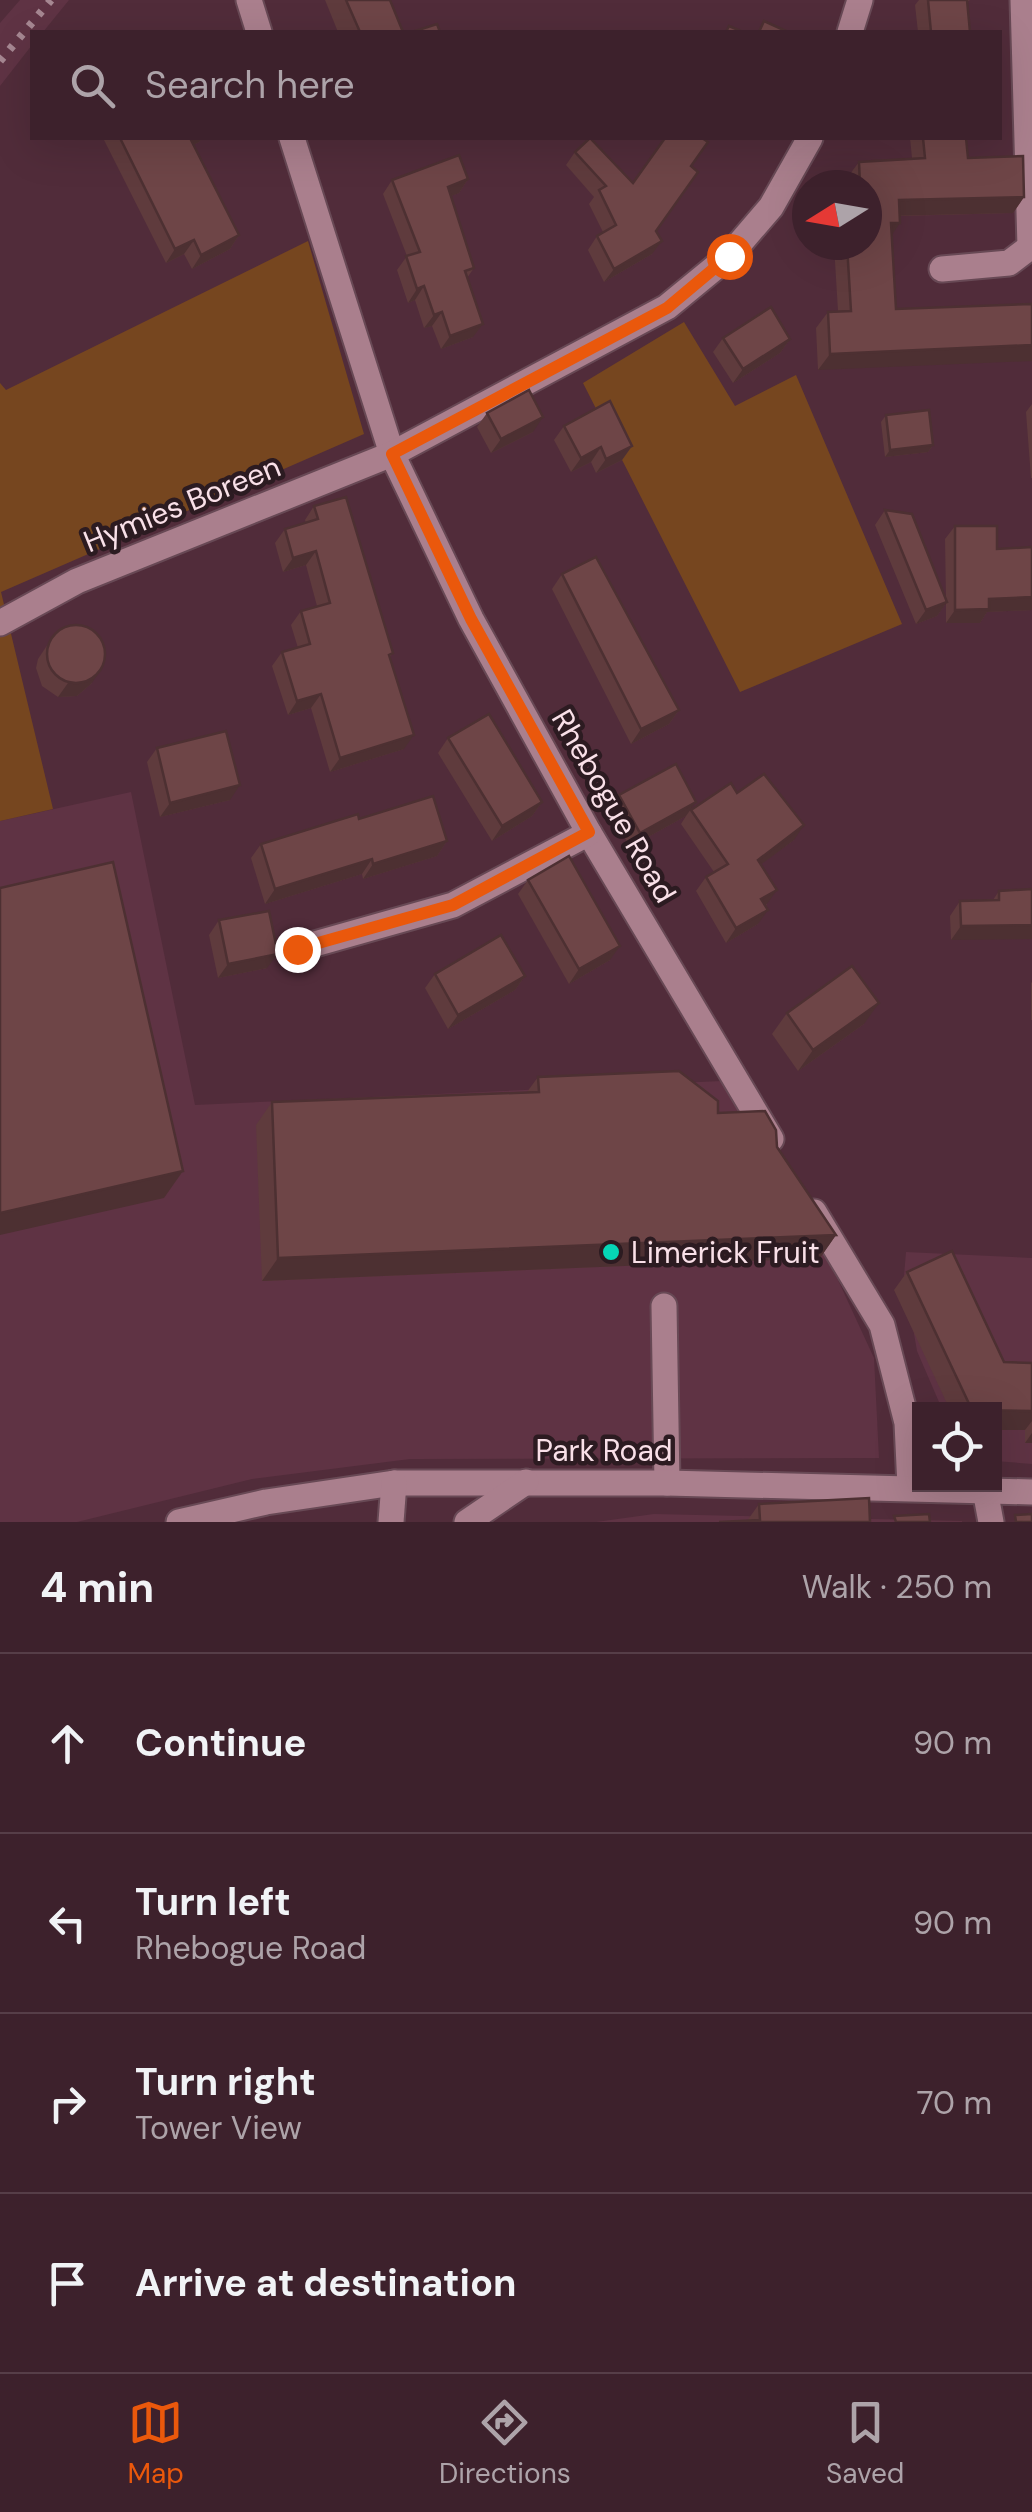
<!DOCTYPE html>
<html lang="en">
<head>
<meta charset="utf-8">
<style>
	body { margin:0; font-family:"DM Sans",sans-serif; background:#482e38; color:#f1f3f6 }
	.controls { position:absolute; right:30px; bottom:30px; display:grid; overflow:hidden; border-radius:0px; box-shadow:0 10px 40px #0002 }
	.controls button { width:90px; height:90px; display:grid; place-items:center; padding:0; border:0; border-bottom:2px solid #563e48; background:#3d212c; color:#f1f3f6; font:50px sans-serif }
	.compass { position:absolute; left:792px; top:170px; width:90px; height:90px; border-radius:50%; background:#3d212c; box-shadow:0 10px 40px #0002; rotate:259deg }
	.stop { position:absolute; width:30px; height:30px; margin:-22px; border:8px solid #ea580c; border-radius:50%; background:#fff }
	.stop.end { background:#ea580c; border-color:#fff; box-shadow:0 2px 10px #0008 }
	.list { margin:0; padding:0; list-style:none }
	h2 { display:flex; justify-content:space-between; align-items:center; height:130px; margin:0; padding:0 40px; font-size:42px }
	h2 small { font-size:32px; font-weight:400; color:#ada3a9 }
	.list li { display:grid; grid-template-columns:65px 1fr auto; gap:30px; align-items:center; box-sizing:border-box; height:180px; padding:0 40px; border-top:2px solid #563e48 }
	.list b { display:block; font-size:38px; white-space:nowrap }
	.list p { margin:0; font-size:32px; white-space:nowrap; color:#ada3a9 }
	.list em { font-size:32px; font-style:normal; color:#ada3a9 }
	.icon { flex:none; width:55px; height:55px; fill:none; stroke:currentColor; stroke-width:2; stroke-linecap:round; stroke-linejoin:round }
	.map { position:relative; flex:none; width:1032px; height:1522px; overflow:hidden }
	.search { position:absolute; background:#3d212c; box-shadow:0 10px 40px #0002; left:30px; right:30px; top:30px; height:110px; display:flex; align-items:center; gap:25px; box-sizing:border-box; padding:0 35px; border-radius:0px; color:#ada3a9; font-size:38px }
	.sheet { height:850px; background:#3d212c }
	nav { display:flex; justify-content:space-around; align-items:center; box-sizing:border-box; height:140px; border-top:2px solid #563e48; background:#3d212c; font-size:28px; color:#ada3a9 }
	nav a { display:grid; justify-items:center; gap:5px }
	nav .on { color:#ea580c }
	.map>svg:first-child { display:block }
	.built { fill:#5f3344 }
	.green { fill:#76461f }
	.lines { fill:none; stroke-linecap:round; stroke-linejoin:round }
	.minor-casing { stroke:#684955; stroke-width:29 }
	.minor { stroke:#aa7f8d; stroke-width:25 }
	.rail { stroke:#a68792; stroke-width:8; stroke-dasharray:5 10; stroke-linecap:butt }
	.wall { fill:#5f3b3d }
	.shaded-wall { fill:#4d3032 }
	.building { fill:#6e4547; stroke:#4d3032; stroke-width:2.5 }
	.route { stroke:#ea580c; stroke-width:12 }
	.poi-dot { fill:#06d5b6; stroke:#2c1b21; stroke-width:4 }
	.labels { text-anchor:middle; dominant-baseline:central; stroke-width:9; stroke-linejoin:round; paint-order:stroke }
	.street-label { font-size:30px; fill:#f9e0e8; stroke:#2c1b21 }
	.poi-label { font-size:30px; fill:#f9e0e8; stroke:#2c1b21; text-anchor:start }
</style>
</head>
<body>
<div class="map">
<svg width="1032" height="1522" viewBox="0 0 1032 1522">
	<rect width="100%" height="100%" fill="#512c3a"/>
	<!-- built -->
	<g class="built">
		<path d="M 20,0 L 69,0 L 43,32 L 32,32 L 32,45 L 0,86 L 0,23 Z"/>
		<path d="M 131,792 L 195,1105 L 722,1081 L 838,1280 L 874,1358 L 879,1458 L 410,1459 L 252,1479 L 77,1522 L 0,1522 L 0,821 Z"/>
		<path d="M 906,1252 L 1032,1258 L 1032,1464 L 995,1461 L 994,1410 L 942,1409 L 917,1351 L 904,1276 Z"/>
		<path d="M 654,1514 L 962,1521 L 962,1522 L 596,1522 Z"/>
	</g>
	<!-- green -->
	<g class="green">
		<path d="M 308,241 L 364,434 L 1,592 L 53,809 L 0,821 L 0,383 L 6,390 Z"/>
		<path d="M 684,322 L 735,406 L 796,375 L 902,624 L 740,692 L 583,383 Z"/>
	</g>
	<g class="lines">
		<!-- minor casing -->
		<g class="minor-casing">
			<g id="minor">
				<path d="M 249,0 L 259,32"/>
				<path d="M 850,32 L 860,0"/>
				<path d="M 292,138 L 392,454 L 471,619 L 589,833 L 771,1139"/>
				<path d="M 942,269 L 1009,263 L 1030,247 L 1023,0"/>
				<path d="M 0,623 L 77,581 L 392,454 L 667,307 L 729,256 L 771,207 L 810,138"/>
				<path d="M 297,949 L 453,905 L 589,833"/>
				<path d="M 814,1212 L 882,1325 L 907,1423 L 910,1487"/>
				<path d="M 664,1306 L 667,1483"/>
				<path d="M 985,1490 L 991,1522"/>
				<path d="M 179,1522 L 266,1502 L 394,1483 L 667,1483 L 1032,1492"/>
				<path d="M 391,1522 L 394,1483"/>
				<path d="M 467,1522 L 526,1482"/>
			</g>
		</g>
		<!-- minor -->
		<use href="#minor" class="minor"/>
		<!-- rail -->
		<path class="rail" d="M 0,61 L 51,0"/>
	</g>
	<!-- wall -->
	<g class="wall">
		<path d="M 325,0 L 390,0 L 403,32 L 338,32 Z"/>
		<path d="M 919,0 L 970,0 L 967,2 L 970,32 L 918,32 L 915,5 Z"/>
		<path d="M 103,138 L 202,138 L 199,142 L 193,145 L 239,235 L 230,249 L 192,269 L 184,254 L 166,263 Z"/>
		<path d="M 910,138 L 966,138 L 968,158 L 1024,197 L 1013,213 L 900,216 L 892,234 L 896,309 L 818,370 L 816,328 L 828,312 L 838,311 L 834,245 L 867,245 L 867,185 L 848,185 L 847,178 L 859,162 L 912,158 Z"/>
		<path d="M 575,152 L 633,183 L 691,166 L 656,231 L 652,254 L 604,282 L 588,250 L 597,236 L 603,232 L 589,204 L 594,197 L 566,165 Z"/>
		<path d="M 468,179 L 459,193 L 451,196 L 474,268 L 467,278 L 473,337 L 441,349 L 432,326 L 424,328 L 415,300 L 408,303 L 397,270 L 407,256 L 383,194 L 392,180 Z"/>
		<path d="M 723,338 L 790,339 L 780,353 L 733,383 L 713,352 Z"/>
		<path d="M 1032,404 L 1032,478 L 1031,478 L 1026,412 Z"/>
		<path d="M 487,413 L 533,432 L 491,453 L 477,427 Z"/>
		<path d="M 886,415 L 933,445 L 928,452 L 885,457 L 881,422 Z"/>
		<path d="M 564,426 L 632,446 L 622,460 L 596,473 L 591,462 L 571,472 L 554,440 Z"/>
		<path d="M 314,506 L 393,653 L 390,657 L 404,749 L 330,772 L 311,708 L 288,715 L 272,666 L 282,652 L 298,648 L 291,625 L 301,611 L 317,606 L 306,565 L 283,572 L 275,543 L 285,529 L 306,523 L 305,520 Z"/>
		<path d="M 885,510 L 946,599 L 945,539 L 955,526 L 997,549 L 1032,547 L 1032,610 L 987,612 L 980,623 L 946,623 L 946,603 L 937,616 L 916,624 L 875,525 Z"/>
		<path d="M 562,574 L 679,710 L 669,724 L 631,744 L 552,589 Z"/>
		<path d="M 48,644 L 92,683 L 77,696 L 58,697 L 42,686 L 36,668 L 38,659 Z"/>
		<path d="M 448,738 L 542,802 L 532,816 L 492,841 L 438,753 Z"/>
		<path d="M 157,748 L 230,800 L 160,817 L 147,762 Z"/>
		<path d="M 737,793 L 794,840 L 761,864 L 767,904 L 758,924 L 726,943 L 696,891 L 706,877 L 714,872 L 681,824 L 686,816 L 630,847 L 609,809 L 619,795 L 691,809 Z"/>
		<path d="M 359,819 L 447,841 L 437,856 L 363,879 L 362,874 L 265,904 L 251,858 L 261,844 Z"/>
		<path d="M 528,880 L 610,960 L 569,984 L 518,894 Z"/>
		<path d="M 1032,889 L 951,940 L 950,916 L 960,901 L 993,900 L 999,891 Z"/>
		<path d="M 219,920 L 267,968 L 218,978 L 209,935 Z"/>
		<path d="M 435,974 L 525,976 L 515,990 L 448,1029 L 425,988 Z"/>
		<path d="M 1032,982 L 1032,1020 L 1031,1020 L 1031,983 Z"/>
		<path d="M 787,1013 L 864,1024 L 798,1071 L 772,1034 Z"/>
		<path d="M 538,1077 L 718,1113 L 777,1147 L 836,1235 L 820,1258 L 262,1281 L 256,1125 L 272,1102 L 527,1092 Z"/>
		<path d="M 907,1272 L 1004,1362 L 1032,1363 L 1032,1443 L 1025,1443 L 1025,1430 L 994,1410 L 950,1410 L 894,1290 Z"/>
		<path d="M 759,1504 L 870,1522 L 747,1521 Z"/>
	</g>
	<!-- shaded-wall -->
	<g class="shaded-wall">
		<path d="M 190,138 L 202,138 L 199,142 L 180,152 Z"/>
		<path d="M 468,179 L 459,193 L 439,201 L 448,187 Z"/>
		<path d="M 1024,197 L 1013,213 L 887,216 L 899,200 Z"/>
		<path d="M 891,223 L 900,223 L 889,239 Z"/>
		<path d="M 239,235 L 230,249 L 192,269 L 201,255 Z"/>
		<path d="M 194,240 L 184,254 L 166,263 L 175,249 Z"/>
		<path d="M 662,241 L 652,254 L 604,282 L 614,269 Z"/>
		<path d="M 424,286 L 415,300 L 408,303 L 417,289 Z"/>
		<path d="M 442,312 L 432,326 L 424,328 L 434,315 Z"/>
		<path d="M 483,324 L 473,337 L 441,349 L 450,336 Z"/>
		<path d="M 790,339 L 780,353 L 733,383 L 743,369 Z"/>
		<path d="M 1032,345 L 1032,361 L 818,370 L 830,354 Z"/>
		<path d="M 543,417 L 533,432 L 491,453 L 501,439 Z"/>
		<path d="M 933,445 L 928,452 L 885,457 L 890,450 Z"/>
		<path d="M 632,446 L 622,460 L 596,473 L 606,459 Z"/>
		<path d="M 601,447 L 591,462 L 571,472 L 581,458 Z"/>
		<path d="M 316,551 L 306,565 L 283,572 L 293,558 Z"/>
		<path d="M 1032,597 L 1032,610 L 987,612 L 980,623 L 946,623 L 955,610 L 989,599 Z"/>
		<path d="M 947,602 L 937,616 L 916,624 L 926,610 Z"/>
		<path d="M 102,668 L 92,683 L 77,696 L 58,697 L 68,683 Z"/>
		<path d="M 321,694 L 311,708 L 288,715 L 297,701 Z"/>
		<path d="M 679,710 L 669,724 L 631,744 L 641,729 Z"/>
		<path d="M 414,735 L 404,749 L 330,772 L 340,758 Z"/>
		<path d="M 240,785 L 230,800 L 160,817 L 170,803 Z"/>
		<path d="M 542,802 L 532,816 L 492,841 L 502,826 Z"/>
		<path d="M 696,802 L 686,816 L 630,847 L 640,833 Z"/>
		<path d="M 804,825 L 794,840 L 748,874 L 758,860 Z"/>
		<path d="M 447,841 L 437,856 L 363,879 L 373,864 Z"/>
		<path d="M 372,859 L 362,874 L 265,904 L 275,889 Z"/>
		<path d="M 777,890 L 767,904 L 751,913 L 761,899 Z"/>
		<path d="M 768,910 L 758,924 L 726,943 L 736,928 Z"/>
		<path d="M 1032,925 L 1032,939 L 951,940 L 961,926 Z"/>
		<path d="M 620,946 L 610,960 L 569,984 L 579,969 Z"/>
		<path d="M 278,954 L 267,968 L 218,978 L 228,964 Z"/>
		<path d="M 525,976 L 515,990 L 448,1029 L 458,1015 Z"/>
		<path d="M 879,1003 L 864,1024 L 798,1071 L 813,1050 Z"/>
		<path d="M 183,1171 L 164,1198 L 0,1235 L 0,1213 Z"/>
		<path d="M 836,1235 L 820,1258 L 262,1281 L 278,1258 Z"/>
		<path d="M 994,1411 L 1032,1411 L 1032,1421 L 1025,1430 L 994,1430 Z"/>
		<path d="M 1032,1433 L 1032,1443 L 1025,1443 Z"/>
	</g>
	<!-- building -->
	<g class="building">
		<path d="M 346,0 L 390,0 L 403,32 L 360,32 Z"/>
		<path d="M 928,0 L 967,0 L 970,32 L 931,32 Z"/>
		<path d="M 764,21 L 786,31 L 785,32 L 759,32 Z"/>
		<path d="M 437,24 L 440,32 L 412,32 Z"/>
		<path d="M 729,26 L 743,32 L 726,32 Z"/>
		<path d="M 120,138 L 190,138 L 239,235 L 201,255 L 194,240 L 175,249 Z"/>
		<path d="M 590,138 L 633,183 L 665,138 L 702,138 L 708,142 L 691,166 L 698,172 L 656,231 L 662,241 L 614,269 L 597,236 L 616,225 L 599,190 L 606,186 L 575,152 Z"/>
		<path d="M 923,138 L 966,138 L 968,158 L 1023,156 L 1024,197 L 899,200 L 900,223 L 891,223 L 896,309 L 1032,304 L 1032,345 L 830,354 L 828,312 L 851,311 L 847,245 L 867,245 L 867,185 L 860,185 L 859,162 L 925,158 Z"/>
		<path d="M 459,155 L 468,179 L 448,187 L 474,268 L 465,271 L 483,324 L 450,336 L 442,312 L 434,315 L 424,286 L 417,289 L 406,256 L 420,252 L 392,180 Z"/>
		<path d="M 771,307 L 790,339 L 743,369 L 723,338 Z"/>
		<path d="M 529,390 L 543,417 L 501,439 L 487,413 Z"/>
		<path d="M 610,401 L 632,446 L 606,459 L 601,447 L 581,458 L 564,426 Z"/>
		<path d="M 929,410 L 933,445 L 890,450 L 886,415 Z"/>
		<path d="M 346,497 L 393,653 L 389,655 L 414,735 L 340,758 L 321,694 L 297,701 L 282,652 L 310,644 L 301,611 L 330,603 L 316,551 L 293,558 L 285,529 L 318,519 L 314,506 Z"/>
		<path d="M 885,510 L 912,514 L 947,602 L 926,610 Z"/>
		<path d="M 955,526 L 997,526 L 997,549 L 1032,547 L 1032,597 L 989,599 L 989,609 L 955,610 Z"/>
		<path d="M 596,557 L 679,710 L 641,729 L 562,574 Z"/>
		<circle cx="76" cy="654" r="29"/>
		<path d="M 489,714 L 542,802 L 502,826 L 448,738 Z"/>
		<path d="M 226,731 L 240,785 L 170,803 L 157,748 Z"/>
		<path d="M 676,764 L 696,802 L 640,833 L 619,795 Z"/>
		<path d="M 764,774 L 804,825 L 758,860 L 777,890 L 761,899 L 768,910 L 736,928 L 706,877 L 728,864 L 691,810 L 731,783 L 737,793 Z"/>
		<path d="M 433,796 L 447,841 L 373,864 L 372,859 L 275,889 L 261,844 L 358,814 L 359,819 Z"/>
		<path d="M 569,856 L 620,946 L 579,969 L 528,880 Z"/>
		<path d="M 113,862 L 183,1171 L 0,1213 L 0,888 Z"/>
		<path d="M 1032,889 L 1032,925 L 961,926 L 960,901 L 999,900 L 999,891 Z"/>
		<path d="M 269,911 L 278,954 L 228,964 L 219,920 Z"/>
		<path d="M 501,935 L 525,976 L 458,1015 L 435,974 Z"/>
		<path d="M 852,966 L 879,1003 L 813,1050 L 787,1013 Z"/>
		<path d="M 679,1071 L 718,1101 L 718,1113 L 765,1111 L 776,1130 L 777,1147 L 836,1235 L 278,1258 L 272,1102 L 539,1092 L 538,1077 Z"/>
		<path d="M 952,1251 L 1004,1362 L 1032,1363 L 1032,1411 L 972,1410 L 907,1272 Z"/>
		<path d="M 869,1498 L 870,1522 L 719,1522 L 760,1520 L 759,1504 Z"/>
		<path d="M 929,1514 L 930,1522 L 896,1522 L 894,1516 Z"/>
		<path d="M 1032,1514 L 1032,1522 L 1016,1522 L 1015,1515 Z"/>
	</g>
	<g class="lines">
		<!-- route -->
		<path class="route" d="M 297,949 L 453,905 L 589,832 L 471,619 L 392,454 L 667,308 L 729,256"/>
	</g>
	<!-- markers -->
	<circle class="poi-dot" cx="611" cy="1252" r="10"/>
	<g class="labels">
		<!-- street labels -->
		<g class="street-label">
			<text transform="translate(182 504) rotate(-22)">Hymies Boreen</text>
			<text transform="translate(614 806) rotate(60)">Rhebogue Road</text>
			<text x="604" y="1450">Park Road</text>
		</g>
		<!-- poi labels -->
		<g class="poi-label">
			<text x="631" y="1252">Limerick Fruit</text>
		</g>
	</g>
</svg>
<div class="controls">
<button><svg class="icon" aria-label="locate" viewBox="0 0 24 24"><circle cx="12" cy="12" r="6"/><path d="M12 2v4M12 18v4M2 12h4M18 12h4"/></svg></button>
</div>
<svg class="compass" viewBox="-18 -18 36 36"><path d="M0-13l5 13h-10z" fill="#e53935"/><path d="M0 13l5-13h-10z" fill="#ada3a9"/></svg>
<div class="stop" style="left:729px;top:256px"></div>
<div class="stop end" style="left:297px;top:949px"></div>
<div class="search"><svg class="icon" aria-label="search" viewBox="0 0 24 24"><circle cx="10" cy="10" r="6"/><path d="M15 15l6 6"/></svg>Search here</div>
</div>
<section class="sheet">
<h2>4 min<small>Walk · 250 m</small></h2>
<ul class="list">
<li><svg class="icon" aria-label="ahead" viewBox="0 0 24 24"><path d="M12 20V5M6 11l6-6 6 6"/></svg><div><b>Continue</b></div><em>90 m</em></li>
<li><svg class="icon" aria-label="left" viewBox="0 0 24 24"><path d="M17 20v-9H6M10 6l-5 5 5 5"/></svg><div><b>Turn left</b><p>Rhebogue Road</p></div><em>90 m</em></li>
<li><svg class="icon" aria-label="right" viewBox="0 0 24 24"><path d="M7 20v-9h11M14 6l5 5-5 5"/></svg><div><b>Turn right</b><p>Tower View</p></div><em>70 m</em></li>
<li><svg class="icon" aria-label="arrive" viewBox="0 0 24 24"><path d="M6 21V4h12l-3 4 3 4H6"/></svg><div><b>Arrive at destination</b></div></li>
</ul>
</section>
<nav>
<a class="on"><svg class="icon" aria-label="map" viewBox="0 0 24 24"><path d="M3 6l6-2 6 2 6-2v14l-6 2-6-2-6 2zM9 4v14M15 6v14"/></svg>Map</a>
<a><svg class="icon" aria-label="directions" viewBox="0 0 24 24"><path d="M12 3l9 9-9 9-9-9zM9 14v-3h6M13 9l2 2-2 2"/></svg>Directions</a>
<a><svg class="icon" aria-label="saved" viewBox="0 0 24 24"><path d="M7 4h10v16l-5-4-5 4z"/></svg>Saved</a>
</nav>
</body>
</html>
